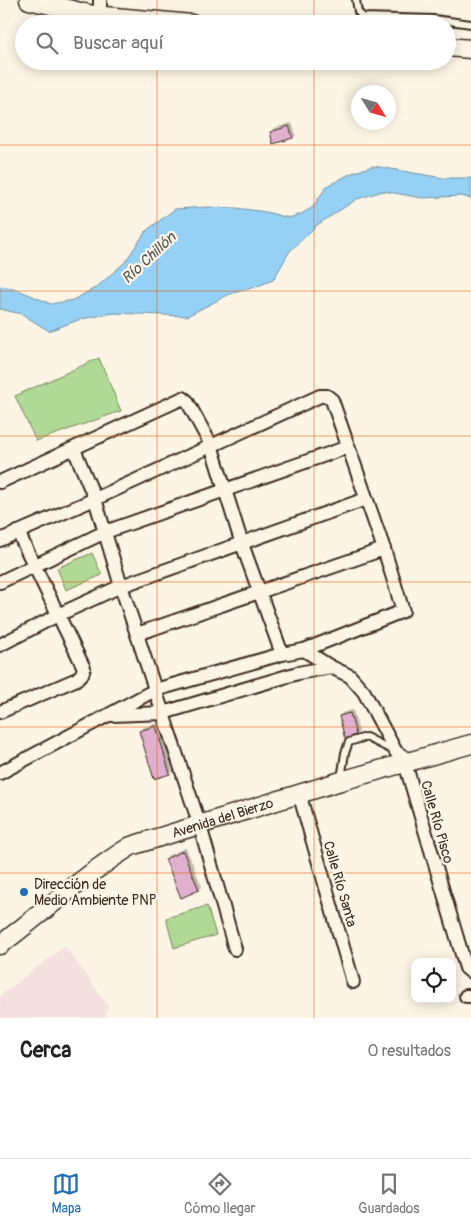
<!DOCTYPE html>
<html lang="es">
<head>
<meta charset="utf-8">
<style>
	body { margin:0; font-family:Pangolin,sans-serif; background:#f6f6f6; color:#222 }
	.controls { position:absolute; right:15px; bottom:15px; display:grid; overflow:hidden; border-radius:10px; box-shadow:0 2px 12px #0003 }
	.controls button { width:45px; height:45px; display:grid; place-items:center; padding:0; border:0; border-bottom:1px solid #e0e0e0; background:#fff; color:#222; font:25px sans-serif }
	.compass { position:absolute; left:351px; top:85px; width:45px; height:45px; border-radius:50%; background:#fff; box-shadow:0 2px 12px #0003; rotate:127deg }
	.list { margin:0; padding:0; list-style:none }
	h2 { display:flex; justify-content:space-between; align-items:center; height:65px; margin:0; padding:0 20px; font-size:21px }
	h2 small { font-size:16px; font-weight:400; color:#767676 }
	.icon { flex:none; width:28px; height:28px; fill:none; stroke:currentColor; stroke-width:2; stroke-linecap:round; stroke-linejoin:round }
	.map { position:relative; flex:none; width:471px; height:1018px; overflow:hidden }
	.search { position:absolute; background:#fff; box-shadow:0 2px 12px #0003; left:15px; right:15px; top:15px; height:55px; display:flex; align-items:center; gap:12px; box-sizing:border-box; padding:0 18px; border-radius:28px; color:#767676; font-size:19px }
	.sheet { height:140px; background:#fff }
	nav { display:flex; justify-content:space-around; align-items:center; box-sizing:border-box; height:70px; border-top:1px solid #e0e0e0; background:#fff; font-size:14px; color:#767676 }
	nav a { display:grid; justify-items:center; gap:2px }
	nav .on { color:#1f6fb2 }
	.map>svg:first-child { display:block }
	.built { fill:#f4e0de }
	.green { fill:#b1d996; stroke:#76825a }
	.water { fill:#95d1f5; stroke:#718e9f }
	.building { fill:#e1b0cf; stroke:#3b2a1e; filter:url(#shadow) }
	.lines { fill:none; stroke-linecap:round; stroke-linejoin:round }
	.lane-casing { stroke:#3b2a1e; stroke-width:10 }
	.street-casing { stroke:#3b2a1e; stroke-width:16 }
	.secondary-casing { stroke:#3b2a1e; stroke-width:21 }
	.lane { stroke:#fcf5e5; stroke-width:6 }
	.street { stroke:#fcf5e5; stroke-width:12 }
	.secondary { stroke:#fcf5e5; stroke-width:18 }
	.grid { fill:none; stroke:#e8590c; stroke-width:1; stroke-opacity:0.55 }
	.poi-dot { fill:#1f6fb2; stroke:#fcf5e5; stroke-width:2 }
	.labels { text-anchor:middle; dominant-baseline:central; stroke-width:4.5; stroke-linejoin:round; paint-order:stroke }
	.street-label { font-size:14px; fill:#3b2a1e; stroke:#fcf5e5 }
	.poi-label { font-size:14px; fill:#3b2a1e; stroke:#fcf5e5; text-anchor:start }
	.water-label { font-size:15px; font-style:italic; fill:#525454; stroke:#fcf5e5 }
</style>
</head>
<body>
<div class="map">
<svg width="471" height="1018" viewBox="0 0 471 1018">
	<defs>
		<filter id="shadow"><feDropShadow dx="2.5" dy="-2.5" stdDeviation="0" flood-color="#0004"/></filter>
	</defs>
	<rect width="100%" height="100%" fill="#fcf5e5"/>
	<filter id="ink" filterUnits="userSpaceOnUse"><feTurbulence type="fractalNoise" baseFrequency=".02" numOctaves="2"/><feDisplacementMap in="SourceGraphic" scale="10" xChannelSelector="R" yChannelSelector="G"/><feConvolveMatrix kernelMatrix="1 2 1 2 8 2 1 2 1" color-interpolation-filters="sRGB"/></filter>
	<g filter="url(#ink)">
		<!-- built -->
		<path class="built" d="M 65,946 L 108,1006 L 105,1018 L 0,1018 L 0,996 Z"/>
		<!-- green -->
		<g class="green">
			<path d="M 99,358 L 121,411 L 36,441 L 15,396 Z"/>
			<path d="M 92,553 L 102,575 L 66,590 L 57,568 Z"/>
			<path d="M 207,906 L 216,935 L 174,948 L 166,918 Z"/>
		</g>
		<!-- water -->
		<path class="water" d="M 373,166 L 443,178 L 471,178 L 471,199 L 462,196 L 422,198 L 383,191 L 357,199 L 317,225 L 290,251 L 273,280 L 255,287 L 230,294 L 187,316 L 114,313 L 81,319 L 49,331 L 22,314 L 0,309 L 0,286 L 16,289 L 51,304 L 73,300 L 97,287 L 125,262 L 146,231 L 175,209 L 208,207 L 236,208 L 266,212 L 289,218 L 301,214 L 312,208 L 327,186 L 352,173 Z"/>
		<!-- building -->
		<g class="building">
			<path d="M 289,126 L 293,138 L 273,144 L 270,132 Z"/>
			<path d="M 350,713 L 356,735 L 345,739 L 339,716 Z"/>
			<path d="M 156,726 L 170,774 L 154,779 L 139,731 Z"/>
			<path d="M 183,851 L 199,890 L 181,898 L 165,859 Z"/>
		</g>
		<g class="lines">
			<!-- lane casing -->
			<g class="lane-casing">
				<g id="lane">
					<path d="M 356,0 L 358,12 L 363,17 L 434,19 L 471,24"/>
					<path d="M 341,779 L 345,753 L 349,742 L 366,737 L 392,750"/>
				</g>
			</g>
			<!-- street casing -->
			<g class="street-casing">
				<g id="street">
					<path d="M 100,0 L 100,16"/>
					<path d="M 74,449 L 95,499 L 121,586 L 200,826 L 235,949"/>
					<path d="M 0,482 L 183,398 L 187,401 L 211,445 L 242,544 L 282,654"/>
					<path d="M 0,540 L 95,499 L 320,396 L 327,396 L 332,400 L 384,549 L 403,611 L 304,650"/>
					<path d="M 0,582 L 105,532 L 348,447"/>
					<path d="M 137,634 L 384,549"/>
					<path d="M 0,645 L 58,615 L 121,586 L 366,499"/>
					<path d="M 0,712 L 77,679 L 82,674 L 84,668 L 18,532"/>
					<path d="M 112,715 L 163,713 L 298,673 L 331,667"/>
					<path d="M 405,763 L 466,968 L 471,972"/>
					<path d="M 0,773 L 155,690 L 282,654 L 304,650 L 331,667 L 350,676 L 364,692 L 396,752 L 411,761"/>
					<path d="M 299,793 L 353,982"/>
					<path d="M 466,996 L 471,996"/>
				</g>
			</g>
			<!-- secondary casing -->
			<g class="secondary-casing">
				<g id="secondary">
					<path d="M 29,0 L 93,15 L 192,24"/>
					<path d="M 447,47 L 471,49"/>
					<path id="s1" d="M 0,945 C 44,912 84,875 131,846 L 341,781 L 471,744"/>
				</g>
			</g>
			<!-- lane -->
			<use href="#lane" class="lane"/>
			<!-- street -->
			<use href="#street" class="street"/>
			<!-- secondary -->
			<use href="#secondary" class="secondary"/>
		</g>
	</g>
	<!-- grid -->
	<path class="grid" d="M 157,0 L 157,24M 314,0 L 314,24M 157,61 L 157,1018M 314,61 L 314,1018M 0,145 L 471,145M 0,291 L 471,291M 0,436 L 471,436M 0,582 L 471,582M 0,727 L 471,727M 0,873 L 471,873"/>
	<!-- markers -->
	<circle class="poi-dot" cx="24" cy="892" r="5"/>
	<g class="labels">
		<!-- street labels -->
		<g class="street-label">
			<text stroke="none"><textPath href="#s1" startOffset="260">Avenida del Bierzo</textPath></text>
			<text transform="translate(437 822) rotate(74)">Calle Río Pisco</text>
			<text transform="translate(340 884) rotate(74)">Calle Río Santa</text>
		</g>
		<!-- poi labels -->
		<g class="poi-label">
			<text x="34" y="884">Dirección de<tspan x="34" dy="16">Medio Ambiente PNP</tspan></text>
		</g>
		<!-- water labels -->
		<g class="water-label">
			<text transform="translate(149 258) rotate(-43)">Río Chillón</text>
		</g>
	</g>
</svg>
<div class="controls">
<button><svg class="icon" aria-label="locate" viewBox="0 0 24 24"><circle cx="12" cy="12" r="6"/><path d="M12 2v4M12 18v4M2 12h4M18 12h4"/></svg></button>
</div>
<svg class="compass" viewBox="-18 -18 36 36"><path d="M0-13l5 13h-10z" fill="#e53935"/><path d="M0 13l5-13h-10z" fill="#767676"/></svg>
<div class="search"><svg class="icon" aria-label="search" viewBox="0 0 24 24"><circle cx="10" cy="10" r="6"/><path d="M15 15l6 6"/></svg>Buscar aquí</div>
</div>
<section class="sheet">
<h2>Cerca<small>0 resultados</small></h2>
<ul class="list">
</ul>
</section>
<nav>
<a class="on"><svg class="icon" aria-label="map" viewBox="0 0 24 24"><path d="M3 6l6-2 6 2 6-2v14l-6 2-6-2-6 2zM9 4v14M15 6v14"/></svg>Mapa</a>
<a><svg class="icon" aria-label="directions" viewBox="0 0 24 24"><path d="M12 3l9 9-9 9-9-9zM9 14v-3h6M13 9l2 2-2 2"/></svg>Cómo llegar</a>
<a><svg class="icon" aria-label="saved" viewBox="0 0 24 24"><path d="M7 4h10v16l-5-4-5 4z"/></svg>Guardados</a>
</nav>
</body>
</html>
